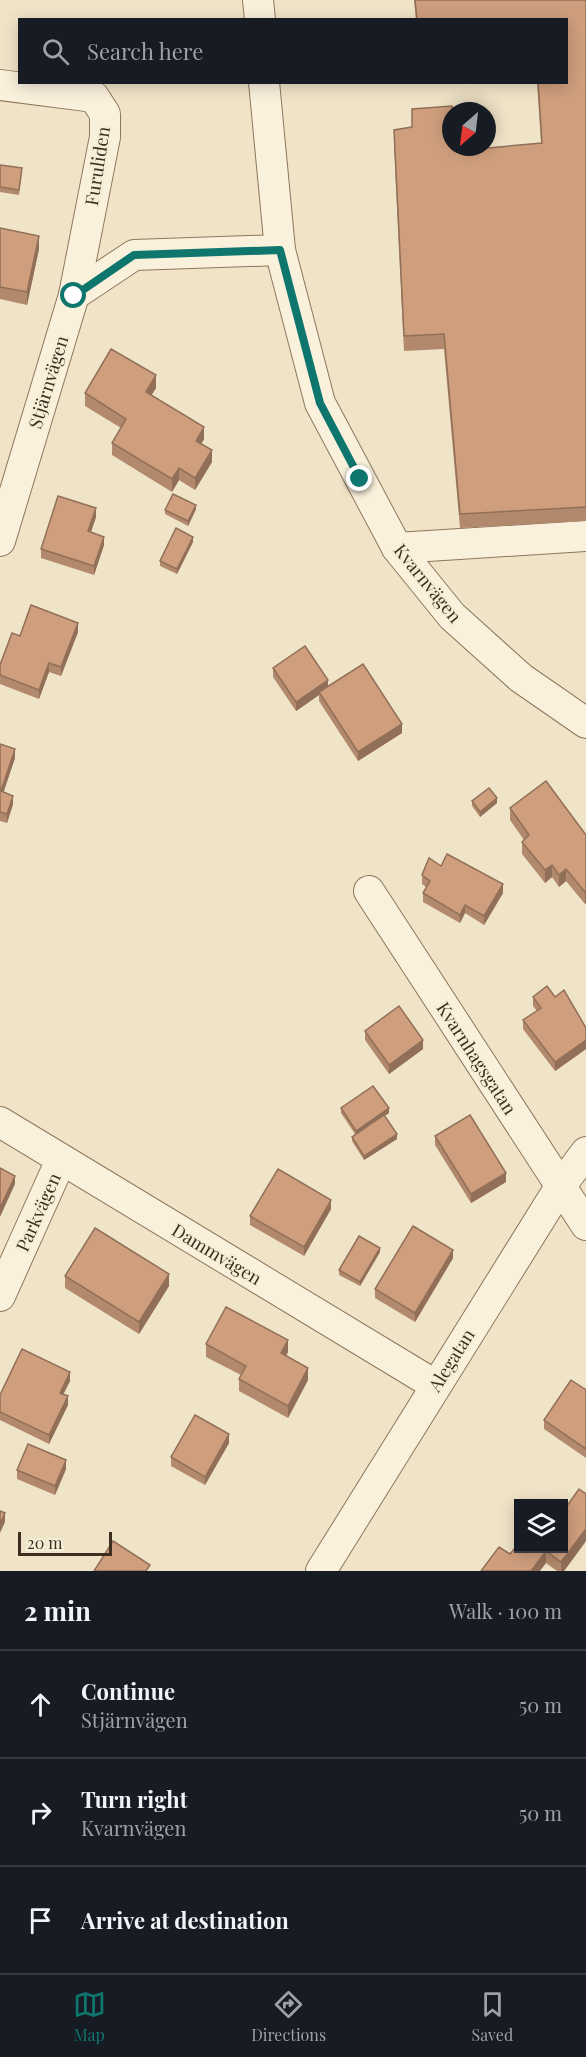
<!DOCTYPE html>
<html lang="en">
<head>
<meta charset="utf-8">
<style>
	body { margin:0; font-family:"Playfair Display",serif; background:#20242c; color:#f1f3f6 }
	.controls { position:absolute; right:18px; bottom:18px; display:grid; overflow:hidden; border-radius:0px; box-shadow:0 3px 15px #0003 }
	.controls button { width:54px; height:54px; display:grid; place-items:center; padding:0; border:0; border-bottom:2px solid #363941; background:#171b24; color:#f1f3f6; font:30px sans-serif }
	.compass { position:absolute; left:442px; top:102px; width:54px; height:54px; border-radius:50%; background:#171b24; box-shadow:0 3px 15px #0003; rotate:208deg }
	.scale { position:absolute; left:18px; bottom:15px; width:94px; box-sizing:border-box; padding-left:6px; border:3px solid #3d2e20; border-top:0; font-size:16px; line-height:21px; white-space:nowrap; color:#3d2e20; -webkit-text-stroke:4px #f7eed8; paint-order:stroke }
	.stop { position:absolute; width:18px; height:18px; margin:-14px; border:4px solid #0f766e; border-radius:50%; background:#fff }
	.stop.end { background:#0f766e; border-color:#fff; box-shadow:0 2px 6px #0008 }
	.list { margin:0; padding:0; list-style:none }
	h2 { display:flex; justify-content:space-between; align-items:center; height:78px; margin:0; padding:0 24px; font-size:26px }
	h2 small { font-size:20px; font-weight:400; color:#9ea1a6 }
	.list li { display:grid; grid-template-columns:39px 1fr auto; gap:18px; align-items:center; box-sizing:border-box; height:108px; padding:0 24px; border-top:2px solid #363941 }
	.list b { display:block; font-size:22px; white-space:nowrap }
	.list p { margin:0; font-size:20px; white-space:nowrap; color:#9ea1a6 }
	.list em { font-size:20px; font-style:normal; color:#9ea1a6 }
	.icon { flex:none; width:33px; height:33px; fill:none; stroke:currentColor; stroke-width:2; stroke-linecap:round; stroke-linejoin:round }
	.map { position:relative; flex:none; width:586px; height:1571px; overflow:hidden }
	.search { position:absolute; background:#171b24; box-shadow:0 3px 15px #0003; left:18px; right:18px; top:18px; height:66px; display:flex; align-items:center; gap:15px; box-sizing:border-box; padding:0 21px; border-radius:0px; color:#9ea1a6; font-size:22px }
	.sheet { height:402px; background:#171b24 }
	nav { display:flex; justify-content:space-around; align-items:center; box-sizing:border-box; height:84px; border-top:2px solid #363941; background:#171b24; font-size:16px; color:#9ea1a6 }
	nav a { display:grid; justify-items:center; gap:3px }
	nav .on { color:#0f766e }
	.map>svg:first-child { display:block }
	.lines { fill:none; stroke-linecap:round; stroke-linejoin:round }
	.minor-casing { stroke:#8d765c; stroke-width:32 }
	.minor { stroke:#faf1dc; stroke-width:30 }
	.wall { fill:#b2896c }
	.shaded-wall { fill:#916f58 }
	.building { fill:#cf9f7d; stroke:#916f58; stroke-width:1.5 }
	.route { stroke:#0f766e; stroke-width:8 }
	.labels { text-anchor:middle; dominant-baseline:central; stroke-width:4.5; stroke-linejoin:round; paint-order:stroke }
	.street-label { font-size:18px; fill:#3d2e20; stroke:#f7eed8 }
</style>
</head>
<body>
<div class="map">
<svg width="586" height="1571" viewBox="0 0 586 1571">
	<rect width="100%" height="100%" fill="#f0e4c8"/>
	<g class="lines">
		<!-- minor casing -->
		<g class="minor-casing">
			<g id="minor">
				<path d="M 258,0 L 260,20"/>
				<path d="M 264,82 L 280,250 L 320,403 L 397,548 L 452,616 L 521,678 L 586,723"/>
				<path d="M 0,85 L 94,97 L 105,114 L 105,137 L 74,295"/>
				<path d="M 0,541 L 74,295 L 134,255 L 280,250"/>
				<path d="M 397,548 L 586,536"/>
				<path d="M 369,891 L 586,1225"/>
				<path d="M 0,1122 L 435,1385"/>
				<path d="M 0,1296 L 61,1160"/>
				<path d="M 321,1571 L 560,1187 L 586,1152"/>
			</g>
		</g>
		<!-- minor -->
		<use href="#minor" class="minor"/>
	</g>
	<!-- wall -->
	<g class="wall">
		<path d="M 414,0 L 586,0 L 586,521 L 460,528 L 444,349 L 404,351 L 394,145 L 394,130 L 454,151 L 541,143 L 537,82 L 567,82 L 567,20 L 416,20 Z"/>
		<path d="M 0,165 L 22,172 L 19,195 L 0,192 Z"/>
		<path d="M 0,228 L 39,249 L 27,305 L 0,299 Z"/>
		<path d="M 156,388 L 151,395 L 204,439 L 201,444 L 212,462 L 195,490 L 179,480 L 172,492 L 112,455 L 112,443 L 121,428 L 85,406 L 85,393 Z"/>
		<path d="M 196,509 L 188,526 L 165,514 L 165,510 Z"/>
		<path d="M 96,517 L 91,532 L 104,545 L 94,575 L 41,558 L 41,549 Z"/>
		<path d="M 193,542 L 177,574 L 160,566 L 160,561 Z"/>
		<path d="M 78,632 L 61,676 L 49,672 L 39,699 L 0,684 L 0,665 L 20,636 Z"/>
		<path d="M 273,668 L 328,686 L 402,733 L 358,761 L 319,701 L 319,695 L 296,711 L 273,677 Z"/>
		<path d="M 0,744 L 15,758 L 3,792 L 13,804 L 7,823 L 0,821 Z"/>
		<path d="M 472,801 L 497,803 L 480,817 L 472,806 Z"/>
		<path d="M 510,808 L 586,835 L 586,903 L 585,904 L 566,881 L 559,887 L 552,877 L 545,883 L 522,854 L 522,842 L 524,840 L 510,820 Z"/>
		<path d="M 441,866 L 503,893 L 484,925 L 465,913 L 460,923 L 423,902 L 423,893 L 426,887 L 422,884 L 422,875 Z"/>
		<path d="M 533,997 L 555,997 L 586,1028 L 586,1049 L 555,1071 L 523,1029 L 523,1020 L 537,1011 L 533,1006 Z"/>
		<path d="M 365,1031 L 423,1049 L 389,1074 L 365,1040 Z"/>
		<path d="M 341,1108 L 389,1113 L 384,1116 L 397,1139 L 364,1160 L 352,1141 L 352,1137 L 355,1134 L 341,1113 Z"/>
		<path d="M 435,1136 L 506,1182 L 471,1203 L 435,1145 Z"/>
		<path d="M 331,1209 L 304,1256 L 250,1225 L 250,1216 Z"/>
		<path d="M 380,1252 L 360,1286 L 339,1275 L 339,1270 Z"/>
		<path d="M 453,1258 L 415,1322 L 375,1298 L 375,1289 Z"/>
		<path d="M 65,1276 L 169,1286 L 139,1334 L 65,1288 Z"/>
		<path d="M 206,1344 L 288,1352 L 286,1356 L 308,1380 L 288,1418 L 239,1391 L 239,1379 L 241,1375 L 206,1357 Z"/>
		<path d="M 70,1381 L 63,1394 L 68,1405 L 49,1444 L 0,1420 L 0,1395 Z"/>
		<path d="M 586,1390 L 586,1458 L 544,1429 L 544,1420 Z"/>
		<path d="M 229,1443 L 205,1485 L 171,1466 L 171,1457 Z"/>
		<path d="M 66,1469 L 55,1495 L 17,1479 L 17,1470 Z"/>
		<path d="M 586,1494 L 586,1541 L 564,1571 L 557,1571 L 546,1563 L 481,1571 L 510,1554 L 564,1548 Z"/>
	</g>
	<!-- shaded-wall -->
	<g class="shaded-wall">
		<path d="M 39,236 L 39,249 L 27,305 L 27,292 Z"/>
		<path d="M 156,375 L 156,388 L 146,404 L 146,392 Z"/>
		<path d="M 204,427 L 204,439 L 196,453 L 196,441 Z"/>
		<path d="M 212,450 L 212,462 L 195,490 L 195,478 Z"/>
		<path d="M 179,468 L 179,480 L 172,492 L 172,479 Z"/>
		<path d="M 196,505 L 196,509 L 188,526 L 188,521 Z"/>
		<path d="M 96,508 L 96,517 L 88,540 L 88,531 Z"/>
		<path d="M 104,537 L 104,545 L 94,575 L 94,566 Z"/>
		<path d="M 193,537 L 193,542 L 177,574 L 177,569 Z"/>
		<path d="M 78,623 L 78,632 L 61,676 L 61,667 Z"/>
		<path d="M 49,663 L 49,672 L 39,699 L 39,690 Z"/>
		<path d="M 328,680 L 328,688 L 319,692 L 319,695 L 296,711 L 296,702 Z"/>
		<path d="M 402,724 L 402,733 L 358,761 L 358,752 Z"/>
		<path d="M 15,749 L 15,758 L 1,800 L 1,791 Z"/>
		<path d="M 13,796 L 13,804 L 7,823 L 7,814 Z"/>
		<path d="M 497,798 L 497,803 L 480,817 L 480,812 Z"/>
		<path d="M 552,865 L 552,877 L 545,883 L 545,870 Z"/>
		<path d="M 566,869 L 566,881 L 559,887 L 559,875 Z"/>
		<path d="M 503,884 L 503,893 L 484,925 L 484,916 Z"/>
		<path d="M 586,891 L 586,903 L 585,904 L 585,892 Z"/>
		<path d="M 465,905 L 465,913 L 460,923 L 460,915 Z"/>
		<path d="M 423,1040 L 423,1049 L 389,1074 L 389,1065 Z"/>
		<path d="M 586,1040 L 586,1049 L 555,1071 L 555,1062 Z"/>
		<path d="M 389,1108 L 389,1113 L 356,1135 L 356,1131 Z"/>
		<path d="M 397,1134 L 397,1139 L 364,1160 L 364,1156 Z"/>
		<path d="M 506,1173 L 506,1182 L 471,1203 L 471,1194 Z"/>
		<path d="M 15,1176 L 15,1184 L 0,1217 L 0,1208 Z"/>
		<path d="M 331,1200 L 331,1209 L 304,1256 L 304,1247 Z"/>
		<path d="M 380,1248 L 380,1252 L 360,1286 L 360,1282 Z"/>
		<path d="M 453,1250 L 453,1258 L 415,1322 L 415,1313 Z"/>
		<path d="M 169,1274 L 169,1286 L 139,1334 L 139,1322 Z"/>
		<path d="M 288,1340 L 288,1352 L 281,1365 L 281,1353 Z"/>
		<path d="M 308,1368 L 308,1380 L 288,1418 L 288,1406 Z"/>
		<path d="M 70,1372 L 70,1381 L 60,1401 L 60,1393 Z"/>
		<path d="M 68,1396 L 68,1405 L 49,1444 L 49,1435 Z"/>
		<path d="M 229,1434 L 229,1443 L 205,1485 L 205,1477 Z"/>
		<path d="M 66,1460 L 66,1469 L 55,1495 L 55,1486 Z"/>
		<path d="M 5,1513 L 5,1522 L 0,1533 L 0,1524 Z"/>
		<path d="M 586,1529 L 586,1541 L 564,1571 L 561,1571 L 561,1562 Z"/>
		<path d="M 546,1551 L 546,1563 L 540,1571 L 531,1571 Z"/>
	</g>
	<!-- building -->
	<g class="building">
		<path d="M 415,0 L 586,0 L 586,507 L 460,514 L 444,334 L 404,336 L 394,130 L 412,127 L 412,109 L 452,106 L 453,111 L 451,111 L 451,147 L 454,147 L 454,151 L 542,143 L 538,82 L 567,82 L 567,20 L 417,20 Z"/>
		<path d="M 0,165 L 22,168 L 19,190 L 0,187 Z"/>
		<path d="M 0,228 L 39,236 L 27,292 L 0,287 Z"/>
		<path d="M 111,349 L 156,375 L 146,392 L 204,427 L 196,441 L 212,450 L 195,478 L 179,468 L 172,479 L 112,443 L 126,419 L 85,393 Z"/>
		<path d="M 173,494 L 196,505 L 188,521 L 165,510 Z"/>
		<path d="M 58,496 L 96,508 L 88,531 L 104,537 L 94,566 L 41,549 Z"/>
		<path d="M 176,528 L 193,537 L 177,569 L 160,561 Z"/>
		<path d="M 31,605 L 78,623 L 61,667 L 49,663 L 39,690 L 0,675 L 0,665 L 12,633 L 20,636 Z"/>
		<path d="M 305,646 L 328,680 L 296,702 L 273,668 Z"/>
		<path d="M 363,664 L 402,724 L 358,752 L 319,692 Z"/>
		<path d="M 0,744 L 15,749 L 1,791 L 13,796 L 7,814 L 0,812 Z"/>
		<path d="M 546,781 L 586,835 L 586,891 L 585,892 L 566,869 L 559,875 L 552,865 L 545,870 L 522,842 L 529,835 L 510,808 Z"/>
		<path d="M 489,788 L 497,798 L 480,812 L 472,801 Z"/>
		<path d="M 447,854 L 503,884 L 484,916 L 465,905 L 460,915 L 423,893 L 430,881 L 422,875 L 429,858 L 441,866 Z"/>
		<path d="M 547,986 L 555,997 L 564,990 L 586,1028 L 586,1040 L 555,1062 L 523,1020 L 541,1008 L 533,997 Z"/>
		<path d="M 399,1006 L 423,1040 L 389,1065 L 365,1031 Z"/>
		<path d="M 373,1086 L 389,1108 L 356,1131 L 341,1108 Z"/>
		<path d="M 384,1115 L 397,1134 L 364,1156 L 352,1137 Z"/>
		<path d="M 470,1115 L 506,1173 L 471,1194 L 435,1136 Z"/>
		<path d="M 0,1168 L 15,1176 L 0,1208 Z"/>
		<path d="M 278,1169 L 331,1200 L 304,1247 L 250,1216 Z"/>
		<path d="M 413,1226 L 453,1250 L 415,1313 L 375,1289 Z"/>
		<path d="M 95,1228 L 169,1274 L 139,1322 L 65,1276 Z"/>
		<path d="M 359,1236 L 380,1248 L 360,1282 L 339,1270 Z"/>
		<path d="M 226,1307 L 288,1340 L 281,1353 L 308,1368 L 288,1406 L 239,1379 L 246,1366 L 206,1344 Z"/>
		<path d="M 22,1349 L 70,1372 L 60,1393 L 68,1396 L 49,1435 L 0,1412 L 0,1395 Z"/>
		<path d="M 571,1380 L 586,1390 L 586,1449 L 544,1420 Z"/>
		<path d="M 195,1415 L 229,1434 L 205,1477 L 171,1457 Z"/>
		<path d="M 28,1444 L 66,1460 L 55,1486 L 17,1470 Z"/>
		<path d="M 579,1489 L 586,1494 L 586,1529 L 561,1562 L 546,1551 L 531,1571 L 481,1571 L 499,1547 L 510,1554 L 519,1543 L 519,1548 L 564,1548 L 564,1510 Z"/>
		<path d="M 0,1511 L 5,1513 L 0,1524 Z"/>
		<path d="M 113,1541 L 150,1565 L 146,1571 L 94,1571 Z"/>
	</g>
	<g class="lines">
		<!-- route -->
		<path class="route" d="M 74,296 L 134,255 L 280,250 L 320,403 L 360,479"/>
	</g>
	<g class="labels">
		<!-- street labels -->
		<g class="street-label">
			<text transform="translate(97 166) rotate(-81)">Furuliden</text>
			<text transform="translate(48 382) rotate(-73)">Stjärnvägen</text>
			<text transform="translate(428 583) rotate(51)">Kvarnvägen</text>
			<text transform="translate(477 1058) rotate(57)">Kvarnhagsgatan</text>
			<text transform="translate(38 1212) rotate(-66)">Parkvägen</text>
			<text transform="translate(217 1254) rotate(31)">Dammvägen</text>
			<text transform="translate(451 1360) rotate(-58)">Alegatan</text>
		</g>
	</g>
</svg>
<div class="controls">
<button><svg class="icon" aria-label="layers" viewBox="0 0 24 24"><path d="M12 4l9 5-9 5-9-5zM3 14l9 5 9-5"/></svg></button>
</div>
<svg class="compass" viewBox="-18 -18 36 36"><path d="M0-13l5 13h-10z" fill="#e53935"/><path d="M0 13l5-13h-10z" fill="#9ea1a6"/></svg>
<div class="scale">20 m</div>
<div class="stop" style="left:74px;top:296px"></div>
<div class="stop end" style="left:360px;top:479px"></div>
<div class="search"><svg class="icon" aria-label="search" viewBox="0 0 24 24"><circle cx="10" cy="10" r="6"/><path d="M15 15l6 6"/></svg>Search here</div>
</div>
<section class="sheet">
<h2>2 min<small>Walk · 100 m</small></h2>
<ul class="list">
<li><svg class="icon" aria-label="ahead" viewBox="0 0 24 24"><path d="M12 20V5M6 11l6-6 6 6"/></svg><div><b>Continue</b><p>Stjärnvägen</p></div><em>50 m</em></li>
<li><svg class="icon" aria-label="right" viewBox="0 0 24 24"><path d="M7 20v-9h11M14 6l5 5-5 5"/></svg><div><b>Turn right</b><p>Kvarnvägen</p></div><em>50 m</em></li>
<li><svg class="icon" aria-label="arrive" viewBox="0 0 24 24"><path d="M6 21V4h12l-3 4 3 4H6"/></svg><div><b>Arrive at destination</b></div></li>
</ul>
</section>
<nav>
<a class="on"><svg class="icon" aria-label="map" viewBox="0 0 24 24"><path d="M3 6l6-2 6 2 6-2v14l-6 2-6-2-6 2zM9 4v14M15 6v14"/></svg>Map</a>
<a><svg class="icon" aria-label="directions" viewBox="0 0 24 24"><path d="M12 3l9 9-9 9-9-9zM9 14v-3h6M13 9l2 2-2 2"/></svg>Directions</a>
<a><svg class="icon" aria-label="saved" viewBox="0 0 24 24"><path d="M7 4h10v16l-5-4-5 4z"/></svg>Saved</a>
</nav>
</body>
</html>
